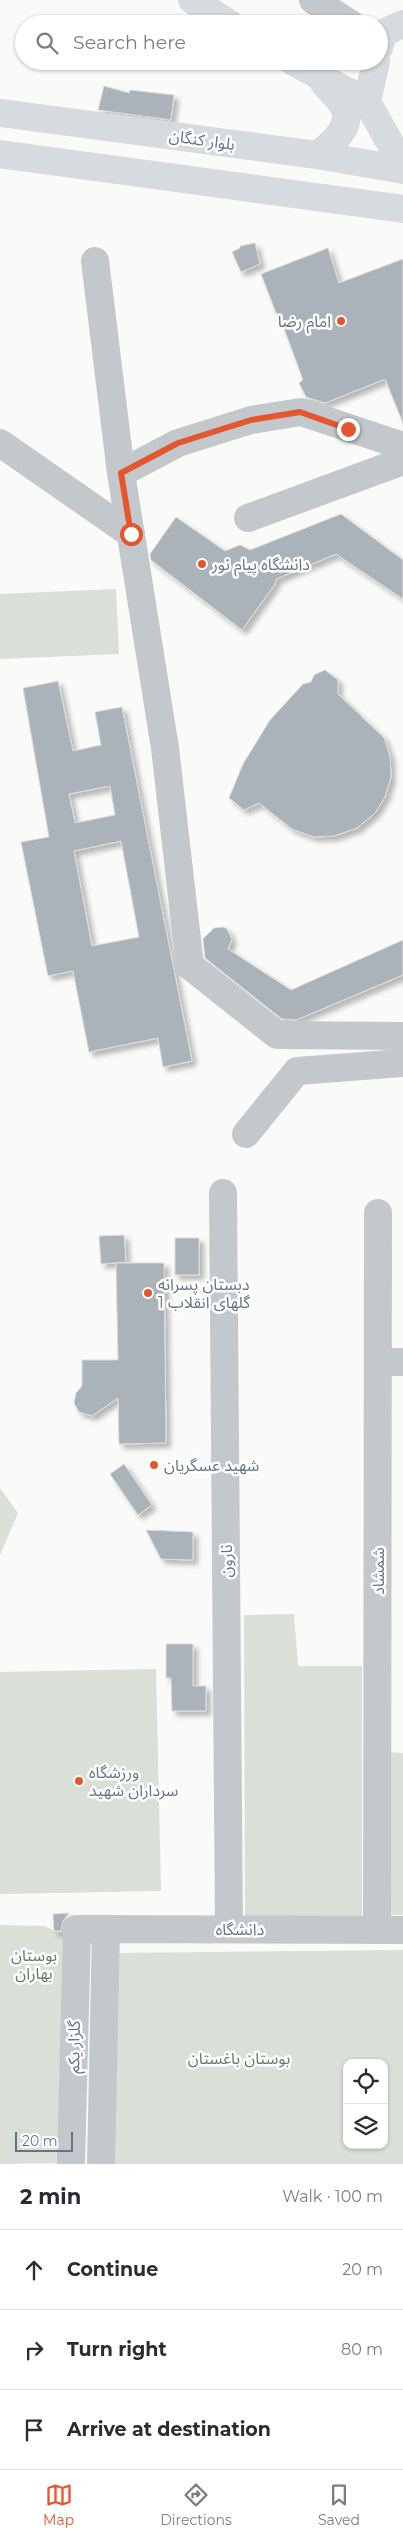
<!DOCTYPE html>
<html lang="en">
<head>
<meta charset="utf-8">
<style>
	body { margin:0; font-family:Montserrat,"Noto Sans Arabic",sans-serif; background:#f7f7f7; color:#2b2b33 }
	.controls { position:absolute; right:15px; bottom:15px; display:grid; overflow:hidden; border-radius:10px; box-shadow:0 1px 4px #0004 }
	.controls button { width:45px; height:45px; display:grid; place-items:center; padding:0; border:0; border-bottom:1px solid #e1e1e2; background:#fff; color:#2b2b33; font:25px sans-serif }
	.scale { position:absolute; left:15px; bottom:12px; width:58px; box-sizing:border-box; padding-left:5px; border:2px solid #657683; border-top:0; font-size:14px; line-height:18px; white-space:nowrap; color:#657683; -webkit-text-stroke:4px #fff; paint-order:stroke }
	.stop { position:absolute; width:15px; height:15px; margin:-11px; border:4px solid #e4572e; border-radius:50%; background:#fff }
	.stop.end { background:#e4572e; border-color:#fff; box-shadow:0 1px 5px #0008 }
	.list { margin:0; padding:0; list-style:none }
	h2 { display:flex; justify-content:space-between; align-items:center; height:65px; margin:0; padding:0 20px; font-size:21px }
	h2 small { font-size:16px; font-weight:400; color:#7c7c81 }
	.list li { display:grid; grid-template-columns:32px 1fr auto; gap:15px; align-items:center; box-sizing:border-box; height:80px; padding:0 20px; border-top:1px solid #e1e1e2 }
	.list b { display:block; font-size:19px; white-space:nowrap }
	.list em { font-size:16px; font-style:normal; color:#7c7c81 }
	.icon { flex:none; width:28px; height:28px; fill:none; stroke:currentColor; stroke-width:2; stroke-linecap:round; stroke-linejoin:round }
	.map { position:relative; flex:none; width:403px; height:2164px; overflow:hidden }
	.search { position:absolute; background:#fff; box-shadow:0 1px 4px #0004; left:15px; right:15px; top:15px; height:55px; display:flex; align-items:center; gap:12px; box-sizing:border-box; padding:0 18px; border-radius:28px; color:#7c7c81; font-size:19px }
	.sheet { height:305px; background:#fff }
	nav { display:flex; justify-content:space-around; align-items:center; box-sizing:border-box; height:70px; border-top:1px solid #e1e1e2; background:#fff; font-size:14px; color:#7c7c81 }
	nav a { display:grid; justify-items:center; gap:2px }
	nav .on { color:#e4572e }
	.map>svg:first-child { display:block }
	.green { fill:#dadfd7; fill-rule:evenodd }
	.building { fill:#aab3b9; stroke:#dcdcda; fill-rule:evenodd; filter:url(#shadow) }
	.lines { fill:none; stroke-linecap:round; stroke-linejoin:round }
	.minor { stroke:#c3c8cc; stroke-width:28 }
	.major { stroke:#d6dbdf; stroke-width:28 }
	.route { stroke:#e4572e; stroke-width:6 }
	.poi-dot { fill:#e4572e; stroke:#fff; stroke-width:2 }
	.labels { text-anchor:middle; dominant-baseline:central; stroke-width:5; stroke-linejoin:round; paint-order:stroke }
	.street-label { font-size:16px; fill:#657683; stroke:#fff }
	.poi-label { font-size:16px; fill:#657683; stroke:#fff; text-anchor:start }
	.park-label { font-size:16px; fill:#687a64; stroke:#fff }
</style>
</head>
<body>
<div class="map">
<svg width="403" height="2164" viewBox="0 0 403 2164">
	<defs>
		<filter id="shadow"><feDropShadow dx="4.5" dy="4.5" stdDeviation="2.5" flood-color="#0004"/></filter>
	</defs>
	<rect width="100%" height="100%" fill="#fafaf8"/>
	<!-- green -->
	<g class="green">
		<path d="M 116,589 L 119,654 L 0,659 L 0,594 Z"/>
		<path d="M 0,1488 L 18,1513 L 0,1555 Z"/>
		<path d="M 294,1614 L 298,1666 L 362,1666 L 362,1918 L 245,1917 L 244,1615 Z"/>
		<path d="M 156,1669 L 161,1891 L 0,1894 L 0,1672 Z"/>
		<path d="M 385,1752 L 403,1753 L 403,1915 L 383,1915 Z"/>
		<path d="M 0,1925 L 44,1926 L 69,1937 L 62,2163 L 0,2164 Z"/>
		<path d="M 403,1950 L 403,2164 L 109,2164 L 113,1953 ZM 347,2063 L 384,2063 L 384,2145 L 347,2145 Z"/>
	</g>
	<!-- building -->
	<g class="building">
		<path d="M 104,86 L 129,93 L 130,90 L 174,95 L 171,120 L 98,110 Z"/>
		<path d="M 255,243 L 260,264 L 241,272 L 232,252 L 240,248 L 240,246 Z"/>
		<path d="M 328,248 L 339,283 L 403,259 L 403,423 L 385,379 L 325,403 L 306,397 L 299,383 L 303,380 L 279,315 L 276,313 L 261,274 Z"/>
		<path d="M 341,514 L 403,560 L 403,599 L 336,554 L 276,579 L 275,584 L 242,630 L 151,560 L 150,554 L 176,517 L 225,551 L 240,545 L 250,550 Z"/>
		<path d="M 325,670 L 338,680 L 338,694 L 384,738 L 390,756 L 391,777 L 385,797 L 375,813 L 357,828 L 334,836 L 314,837 L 292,829 L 259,803 L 244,810 L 229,798 L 243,764 L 270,720 L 303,684 L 311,682 L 314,675 Z"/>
		<path d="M 58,681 L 73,751 L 101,745 L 95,712 L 122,707 L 192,1061 L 163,1067 L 158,1038 L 89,1052 L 73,971 L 48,976 L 21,842 L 49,837 L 23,688 ZM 110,786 L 115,815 L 75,823 L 69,794 ZM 121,841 L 139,937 L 92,946 L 74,851 Z"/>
		<path d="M 223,927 L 227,929 L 232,939 L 228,949 L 291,990 L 403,940 L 403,975 L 296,1020 L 282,1019 L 205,958 L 203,939 L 214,928 Z"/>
		<path d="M 124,1235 L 126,1262 L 101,1264 L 99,1236 Z"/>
		<rect x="175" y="1238" width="24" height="37"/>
		<path d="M 116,1263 L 164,1263 L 166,1443 L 119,1444 L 118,1398 L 92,1416 L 79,1412 L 74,1403 L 76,1393 L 82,1386 L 82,1360 L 118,1360 Z"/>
		<path d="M 124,1464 L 152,1505 L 138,1515 L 110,1474 Z"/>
		<path d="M 146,1530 L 193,1532 L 193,1560 L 161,1559 Z"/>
		<path d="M 166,1644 L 193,1644 L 193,1686 L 206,1686 L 206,1711 L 172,1711 L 171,1678 L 166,1678 Z"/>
		<path d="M 69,1913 L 63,1921 L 61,1931 L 54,1931 L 53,1914 Z"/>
	</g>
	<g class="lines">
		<!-- minor -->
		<g class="minor">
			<path d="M 313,0 L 351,24"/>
			<path d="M 95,261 L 121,473 L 165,748 L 190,966 L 277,1035 L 403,1036"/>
			<path d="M 0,443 L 131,534"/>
			<path d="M 121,473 L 178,443 L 251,420 L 301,412 L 403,446"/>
			<path d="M 248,518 L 403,461"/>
			<path d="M 246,1134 L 297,1071 L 403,1063"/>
			<path d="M 223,1193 L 229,1929"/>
			<path d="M 378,1362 L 403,1362"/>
			<path d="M 377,1930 L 378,1213"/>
			<path d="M 71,2164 L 77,1929 L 403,1930"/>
			<path d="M 101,2164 L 106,1929"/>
		</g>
		<!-- major -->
		<g class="major">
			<path d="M 192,0 L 230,24"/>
			<path d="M 379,48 L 383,33 L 403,24"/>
			<path d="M 292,61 L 367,102 L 403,166"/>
			<path d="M 367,102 L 376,61"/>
			<path d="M 0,113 L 317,155 L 403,170"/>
			<path d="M 0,154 L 403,209"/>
			<path d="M 317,155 C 331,145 356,125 342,104 C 337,97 330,90 324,83"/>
		</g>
	</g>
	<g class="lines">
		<!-- route -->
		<path class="route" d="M 131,534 L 121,473 L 178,443 L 251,420 L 300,412 L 348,429"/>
	</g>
	<!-- markers -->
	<g class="poi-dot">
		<circle cx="341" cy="321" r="5"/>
		<circle cx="202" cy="564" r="5"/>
		<circle cx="148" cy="1293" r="5"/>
		<circle cx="154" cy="1465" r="5"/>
		<circle cx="79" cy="1781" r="5"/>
	</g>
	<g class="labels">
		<!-- street labels -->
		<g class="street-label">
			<text transform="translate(202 140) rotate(8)">بلوار کنگان</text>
			<text transform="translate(226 1561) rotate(-90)">نارون</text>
			<text transform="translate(378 1571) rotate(-90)">شمشاد</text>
			<text x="240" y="1929">دانشگاه</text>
			<text transform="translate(74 2047) rotate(-89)">گلزار یکم</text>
		</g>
		<!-- poi labels -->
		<g class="poi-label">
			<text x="331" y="321" text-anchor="end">امام رضا</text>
			<text x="212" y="564">دانشگاه پیام نور</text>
			<text x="158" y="1284">دبستان پسرانه<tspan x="158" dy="18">گلهای انقلاب 1</tspan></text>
			<text x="164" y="1465">شهید عسگریان</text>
			<text x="89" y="1772">ورزشگاه<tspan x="89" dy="18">سرداران شهید</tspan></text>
		</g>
		<!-- park labels -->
		<g class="park-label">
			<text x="34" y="1955">بوستان<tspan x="34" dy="18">بهاران</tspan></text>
			<text x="239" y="2058">بوستان باغستان</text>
		</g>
	</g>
</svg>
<div class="controls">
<button><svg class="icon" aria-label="locate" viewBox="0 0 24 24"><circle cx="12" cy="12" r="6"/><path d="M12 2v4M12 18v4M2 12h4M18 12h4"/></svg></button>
<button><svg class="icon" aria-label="layers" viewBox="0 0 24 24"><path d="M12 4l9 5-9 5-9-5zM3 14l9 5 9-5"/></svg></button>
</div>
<div class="scale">20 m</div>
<div class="stop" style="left:131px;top:534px"></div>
<div class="stop end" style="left:348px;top:429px"></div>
<div class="search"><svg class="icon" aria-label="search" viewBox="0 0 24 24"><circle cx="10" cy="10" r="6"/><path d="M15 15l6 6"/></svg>Search here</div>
</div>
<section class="sheet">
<h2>2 min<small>Walk · 100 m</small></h2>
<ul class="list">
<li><svg class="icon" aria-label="ahead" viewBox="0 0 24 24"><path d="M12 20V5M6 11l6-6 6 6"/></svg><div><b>Continue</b></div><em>20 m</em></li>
<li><svg class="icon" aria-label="right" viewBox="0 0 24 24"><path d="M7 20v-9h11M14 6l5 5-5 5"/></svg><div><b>Turn right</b></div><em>80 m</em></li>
<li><svg class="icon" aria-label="arrive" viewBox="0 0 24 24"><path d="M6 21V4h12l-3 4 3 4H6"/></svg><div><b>Arrive at destination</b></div></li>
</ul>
</section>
<nav>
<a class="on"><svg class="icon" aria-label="map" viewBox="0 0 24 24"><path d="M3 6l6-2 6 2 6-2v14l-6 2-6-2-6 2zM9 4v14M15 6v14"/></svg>Map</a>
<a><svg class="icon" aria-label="directions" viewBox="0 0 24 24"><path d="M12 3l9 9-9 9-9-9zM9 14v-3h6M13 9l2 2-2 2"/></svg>Directions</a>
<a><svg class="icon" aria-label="saved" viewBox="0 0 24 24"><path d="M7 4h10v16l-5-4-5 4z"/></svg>Saved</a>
</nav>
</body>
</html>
